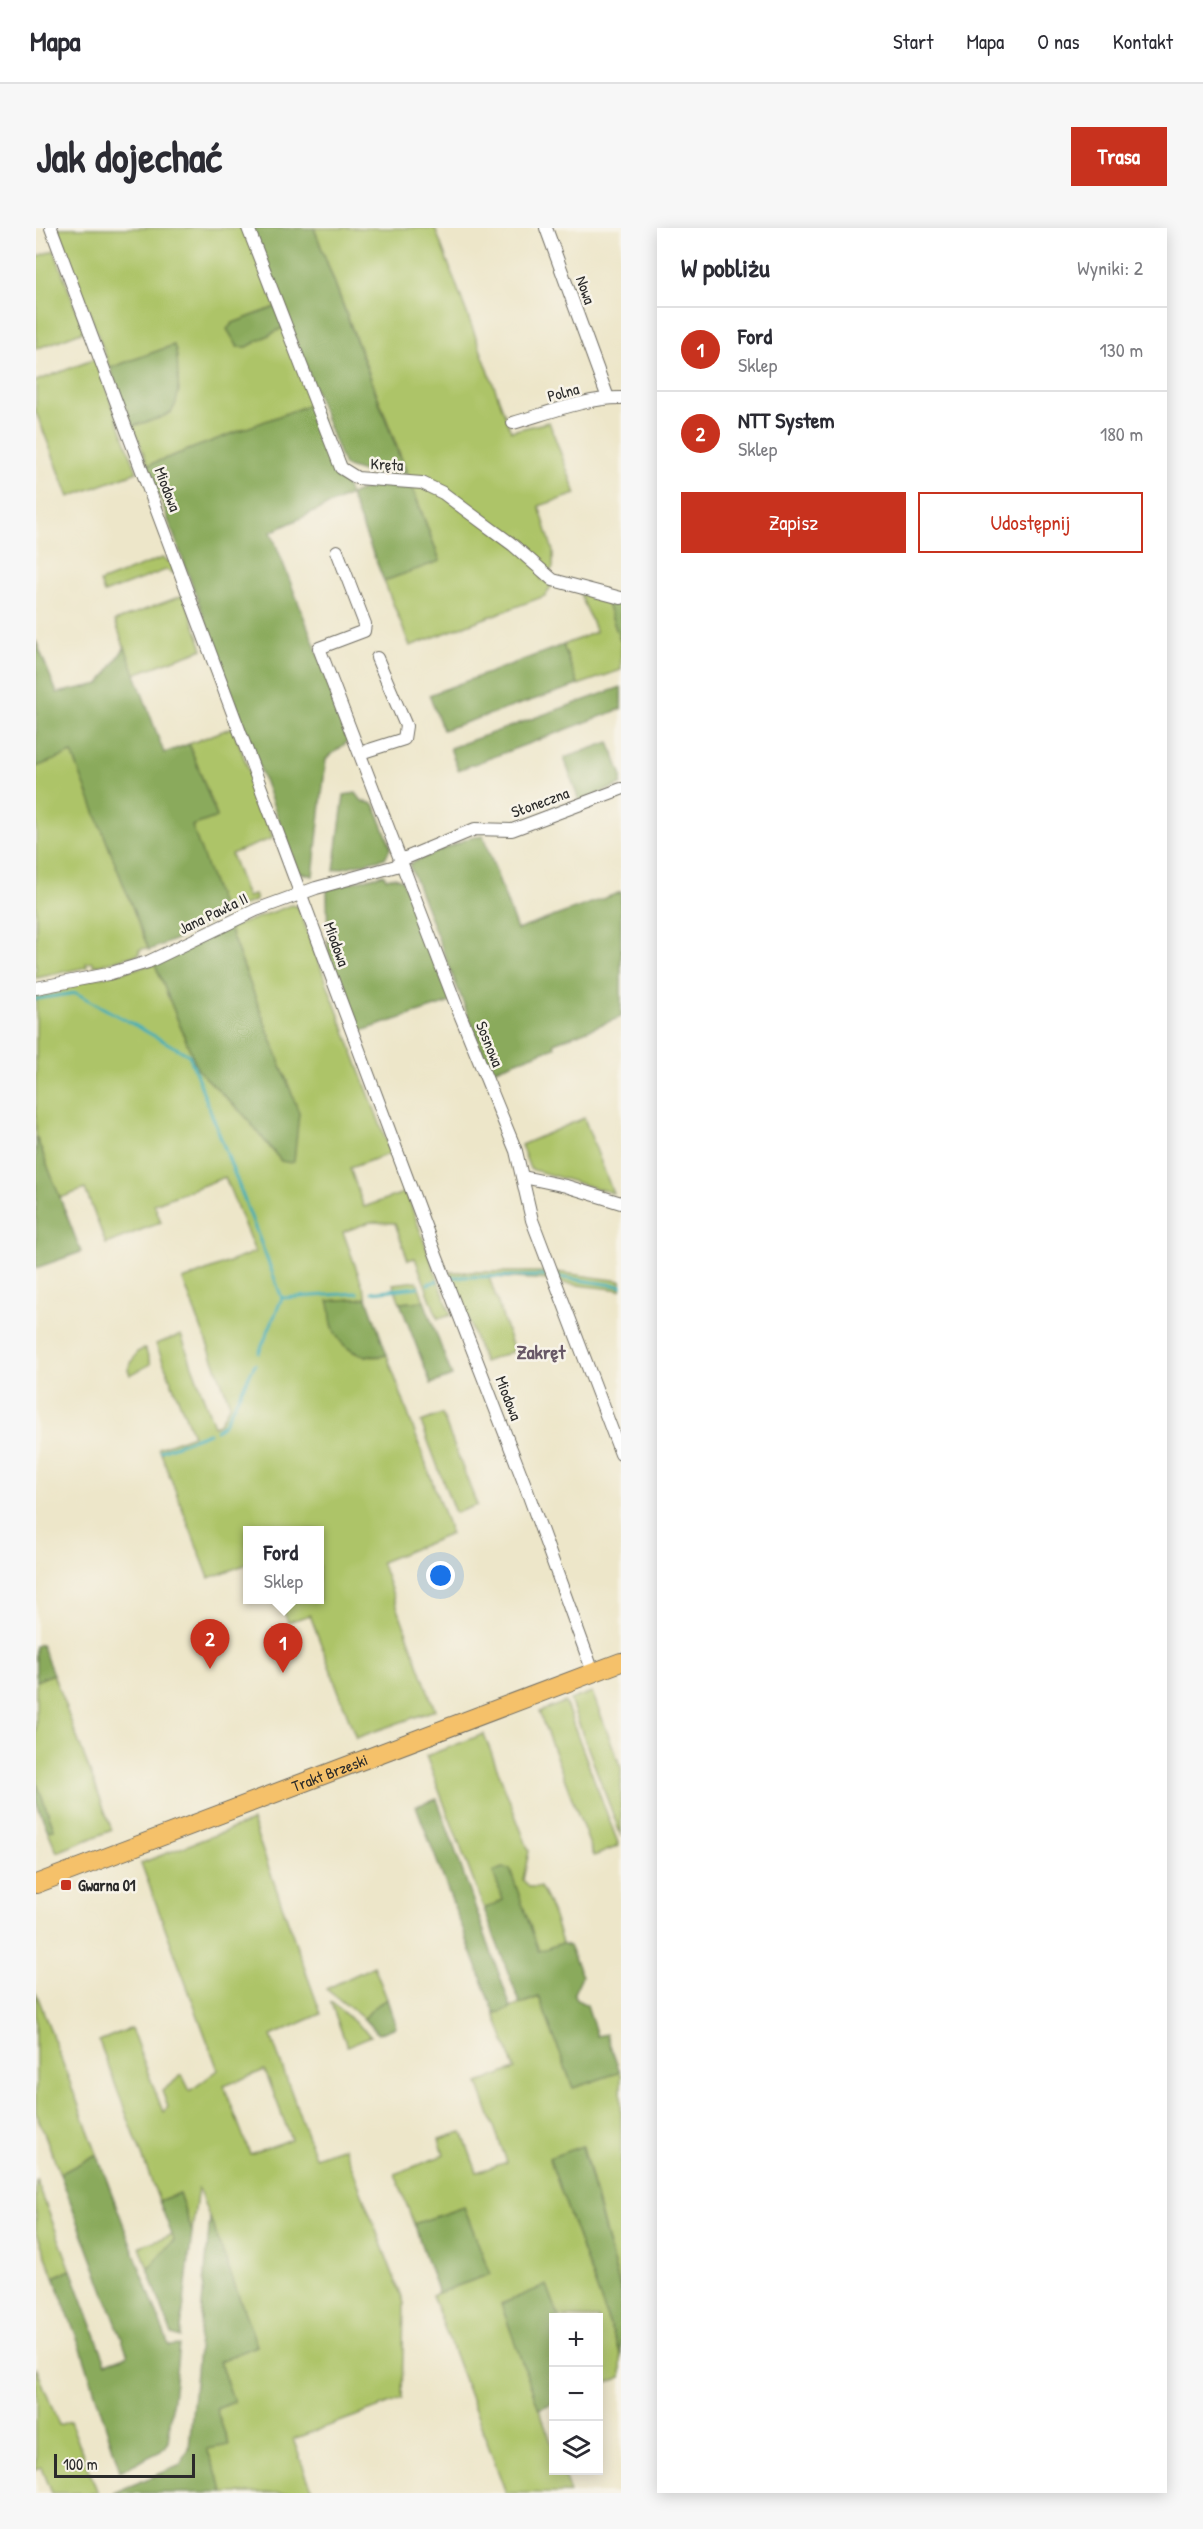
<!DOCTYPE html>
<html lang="pl">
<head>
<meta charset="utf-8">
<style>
	body { margin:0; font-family:"Patrick Hand",sans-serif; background:#f7f7f7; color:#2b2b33 }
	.controls { position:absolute; right:18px; bottom:18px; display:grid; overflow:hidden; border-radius:0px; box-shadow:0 3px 15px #0003 }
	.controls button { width:54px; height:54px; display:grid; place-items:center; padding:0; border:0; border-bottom:2px solid #e1e1e2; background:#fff; color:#2b2b33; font:30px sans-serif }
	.scale { position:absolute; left:18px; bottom:15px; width:141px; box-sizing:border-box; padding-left:6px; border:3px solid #2b2b2b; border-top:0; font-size:16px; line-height:21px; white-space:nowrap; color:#2b2b2b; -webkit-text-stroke:4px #f7f3e8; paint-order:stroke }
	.you { position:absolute; left:405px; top:1348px; width:21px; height:21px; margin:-15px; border:4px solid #fff; border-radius:50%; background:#1a73e8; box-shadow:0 0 0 9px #1a73e833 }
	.badge { display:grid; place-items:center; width:39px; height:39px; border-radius:50%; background:#c8321e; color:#fff; font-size:20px; font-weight:700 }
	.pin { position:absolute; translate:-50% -50px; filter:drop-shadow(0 2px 3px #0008) }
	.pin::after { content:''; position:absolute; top:32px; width:21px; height:18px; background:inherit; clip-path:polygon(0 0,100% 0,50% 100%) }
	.popup { position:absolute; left:207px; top:1298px; width:81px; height:78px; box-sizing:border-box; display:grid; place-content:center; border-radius:0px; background:#fff; filter:drop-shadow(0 2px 4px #0005); font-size:20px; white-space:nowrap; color:#7c7c81 }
	.popup b { font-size:22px; color:#2b2b33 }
	.popup::after { content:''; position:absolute; left:50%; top:100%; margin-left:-12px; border:12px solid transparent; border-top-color:#fff }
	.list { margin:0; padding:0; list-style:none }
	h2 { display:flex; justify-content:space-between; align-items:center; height:78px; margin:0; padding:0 24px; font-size:26px }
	h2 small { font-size:20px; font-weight:400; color:#7c7c81 }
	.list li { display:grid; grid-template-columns:39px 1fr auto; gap:18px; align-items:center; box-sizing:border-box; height:84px; padding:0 24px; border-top:2px solid #e1e1e2 }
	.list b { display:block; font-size:22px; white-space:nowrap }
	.list p { margin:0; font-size:20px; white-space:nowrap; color:#7c7c81 }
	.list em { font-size:20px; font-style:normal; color:#7c7c81 }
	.actions { display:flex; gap:12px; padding:18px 24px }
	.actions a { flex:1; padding:14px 0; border:2px solid #c8321e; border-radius:0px; text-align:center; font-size:21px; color:#c8321e }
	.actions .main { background:#c8321e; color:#fff }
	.icon { flex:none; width:33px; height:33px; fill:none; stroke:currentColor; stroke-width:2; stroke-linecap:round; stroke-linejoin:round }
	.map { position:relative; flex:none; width:585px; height:2265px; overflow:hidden; border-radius:0px }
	header { display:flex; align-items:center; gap:36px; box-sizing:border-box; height:84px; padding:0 30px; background:#fff; border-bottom:2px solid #e1e1e2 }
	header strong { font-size:28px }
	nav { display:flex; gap:33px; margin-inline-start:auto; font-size:21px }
	.intro { display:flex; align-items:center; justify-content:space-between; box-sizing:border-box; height:144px; padding:0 36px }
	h1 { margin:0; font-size:42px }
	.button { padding:15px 27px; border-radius:0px; background:#c8321e; color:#fff; font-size:21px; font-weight:700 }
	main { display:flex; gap:36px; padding:0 36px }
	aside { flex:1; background:#fff; border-radius:0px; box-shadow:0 3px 15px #0003 }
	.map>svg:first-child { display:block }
	.green { fill:#adc468; stroke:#6c784a; stroke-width:1.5; fill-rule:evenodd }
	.forest { fill:#8aaa5c; stroke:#5a6a44; stroke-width:1.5 }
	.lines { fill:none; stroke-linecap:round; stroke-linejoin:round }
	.stream { stroke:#3cadb8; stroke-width:3 }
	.street-casing { stroke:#6f6c62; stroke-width:14 }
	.primary-casing { stroke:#6f6c62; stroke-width:20 }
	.street { stroke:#fff; stroke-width:12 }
	.primary { stroke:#f5c16b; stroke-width:18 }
	.poi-dot { fill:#c8321e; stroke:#f7f3e8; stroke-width:2 }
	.labels { text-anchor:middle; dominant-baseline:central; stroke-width:5; stroke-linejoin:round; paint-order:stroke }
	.street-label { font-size:16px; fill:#2b2b2b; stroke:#f7f3e8 }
	.poi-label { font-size:16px; font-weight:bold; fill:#2b2b2b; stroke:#f7f3e8; text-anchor:start }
	.quarter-label { font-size:20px; font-weight:bold; fill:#685866; stroke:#f7f3e8 }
</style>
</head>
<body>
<header>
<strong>Mapa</strong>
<nav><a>Start</a><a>Mapa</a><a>O nas</a><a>Kontakt</a></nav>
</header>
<div class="intro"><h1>Jak dojechać</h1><a class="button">Trasa</a></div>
<main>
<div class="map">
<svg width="585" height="2265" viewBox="0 0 585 2265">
	<rect width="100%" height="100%" fill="#f7f3e8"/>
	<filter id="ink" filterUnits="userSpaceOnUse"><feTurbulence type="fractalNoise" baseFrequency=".0167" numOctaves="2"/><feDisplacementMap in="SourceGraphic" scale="12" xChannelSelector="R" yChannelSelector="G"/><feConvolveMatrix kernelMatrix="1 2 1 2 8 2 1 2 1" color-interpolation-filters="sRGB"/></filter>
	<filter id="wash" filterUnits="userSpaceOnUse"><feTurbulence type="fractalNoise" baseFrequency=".008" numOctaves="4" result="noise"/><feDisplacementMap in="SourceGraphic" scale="24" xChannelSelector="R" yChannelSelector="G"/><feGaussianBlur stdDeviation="1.35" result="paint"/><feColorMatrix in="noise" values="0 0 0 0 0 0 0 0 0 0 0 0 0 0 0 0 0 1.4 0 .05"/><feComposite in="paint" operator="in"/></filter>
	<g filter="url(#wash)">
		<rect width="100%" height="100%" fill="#ede6c9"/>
		<!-- green -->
		<g class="green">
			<path d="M 22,0 L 209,0 L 240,79 L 197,95 L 201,119 L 211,119 L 248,99 L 278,175 L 112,237 L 97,198 L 135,185 L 143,163 L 138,117 L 74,140 Z"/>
			<path d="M 278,0 L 399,0 L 475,203 L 513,194 L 540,266 L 503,278 L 517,323 L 517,340 L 505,351 L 516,357 L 509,368 L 374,418 L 348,353 L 404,332 Z"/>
			<path d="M 18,22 L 48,103 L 0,121 L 0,29 Z"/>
			<path d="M 59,131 L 101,244 L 33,269 L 0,184 L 0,153 Z"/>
			<path d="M 126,330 L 136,335 L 140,346 L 130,342 L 68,365 L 64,354 Z"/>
			<path d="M 543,363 L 569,370 L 585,415 L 585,442 L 542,457 L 527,417 L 560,404 Z"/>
			<path d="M 148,367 L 167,421 L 98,446 L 79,393 Z"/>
			<path d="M 197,499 L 237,610 L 195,626 L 211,669 L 218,667 L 220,672 L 188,686 L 155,598 L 181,588 L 153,516 Z"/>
			<path d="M 36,524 L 113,722 L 109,720 L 103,722 L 104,726 L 58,738 L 57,734 L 50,735 L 51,739 L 0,750 L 0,539 Z"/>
			<path d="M 256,677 L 262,679 L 355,925 L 314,940 L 326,974 L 328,979 L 370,964 L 415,1087 L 402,1091 L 379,1030 L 372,1032 L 359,995 L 334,994 L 307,1004 L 331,1070 L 293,1073 C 303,1106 306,1137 351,1127 L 415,1306 L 345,1334 L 399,1482 L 320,1510 L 274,1387 L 252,1394 L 243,1372 L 283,1372 L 283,1302 L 211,1302 L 211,1336 L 173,1350 L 123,1220 L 157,1207 L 120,1116 L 145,1107 L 178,1198 L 183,1196 L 194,1176 L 147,1052 L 219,1024 L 189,949 L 118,976 L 125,994 L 70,1016 L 49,961 L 24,970 L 0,908 L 0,764 L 119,736 L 162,842 L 209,888 L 245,933 L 263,885 L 193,700 Z"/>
			<path d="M 548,890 L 577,965 L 494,941 L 485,917 Z"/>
			<path d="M 414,1044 L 512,1044 L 515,1052 L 453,1049 L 478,1123 L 448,1134 Z"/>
			<path d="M 520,1044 L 585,1053 L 585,1062 L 524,1055 Z"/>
			<path d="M 381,1053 L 388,1073 L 364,1075 L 357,1056 Z"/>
			<path d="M 109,1120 L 115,1136 L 94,1147 L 92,1141 L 101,1124 Z"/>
			<path d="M 406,1186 L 441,1277 L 419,1285 L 385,1194 Z"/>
			<path d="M 17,1446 L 76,1602 L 21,1624 L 12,1603 L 18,1600 L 0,1553 L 0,1453 Z"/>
			<path d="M 556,1464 L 585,1540 L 585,1608 L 534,1472 Z"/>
			<path d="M 529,1474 L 583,1618 L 558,1628 L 503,1484 Z"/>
			<path d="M 448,1506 L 493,1623 L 487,1652 L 493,1659 L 504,1659 C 515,1677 520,1695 526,1715 L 504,1723 L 467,1672 L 448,1681 L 390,1528 Z"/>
			<path d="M 216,1593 L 285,1786 L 235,1808 L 279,1929 L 308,1919 L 368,2075 L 366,2171 L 257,2211 L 277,2265 L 188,2265 L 171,2221 L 193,2217 L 180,2181 L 198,2174 L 183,2133 L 221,2118 L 162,1959 L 156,2004 L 143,1965 L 123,1973 L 63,1813 L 95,1800 L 127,1884 L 132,1879 L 126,1863 L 146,1847 L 154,1863 L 182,1842 L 105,1635 ZM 229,1842 L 255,1911 L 214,1926 L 188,1858 Z"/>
			<path d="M 338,1738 L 351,1771 L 338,1779 L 328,1791 L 290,1761 Z"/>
			<path d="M 0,1764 L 61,1926 L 24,1946 L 0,1884 Z"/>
			<path d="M 503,1769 L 537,1860 L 584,1844 L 585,1846 L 585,2064 L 547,1918 L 513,1930 L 585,2128 L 585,2149 L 563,2158 L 562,2090 L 523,2089 L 511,2058 L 465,2076 L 517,2219 L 518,2242 L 526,2243 L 534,2265 L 470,2265 L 396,2067 L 454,2046 L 428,1979 L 378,1996 L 359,1946 L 408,1927 L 403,1911 L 426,1904 L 441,1944 L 471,1934 L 442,1855 L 479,1841 L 459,1786 Z"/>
			<path d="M 294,1773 L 335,1808 L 311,1818 Z"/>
			<path d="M 0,1951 L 35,2042 L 18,2049 L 0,2003 Z"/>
			<path d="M 135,2007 L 138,2012 L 112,2041 L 104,2018 Z"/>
			<path d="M 0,2139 L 23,2197 L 34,2193 L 62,2265 L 16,2265 L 6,2240 L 0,2242 Z"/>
		</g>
		<!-- forest -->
		<g class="forest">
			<path d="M 217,0 L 278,0 L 370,246 L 333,246 L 308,238 Z"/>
			<path d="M 240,79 L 248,99 L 211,119 L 202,119 L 191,101 L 197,95 Z"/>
			<path d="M 138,117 C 143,129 141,137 142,150 C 144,191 131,187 97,198 L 74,140 Z"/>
			<path d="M 278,175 L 314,267 L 344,255 L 375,257 L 404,333 L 348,353 L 314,267 L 235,304 L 315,511 L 290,531 L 277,648 L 262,644 L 112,237 Z"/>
			<path d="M 569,370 L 585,375 L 585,415 Z"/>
			<path d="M 0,413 L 21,465 L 64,456 L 89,419 L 128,525 L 153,516 L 181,589 L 156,598 L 188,686 L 149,706 L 147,703 L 141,706 L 143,710 L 113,722 L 36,525 L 0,539 Z"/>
			<path d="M 527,417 L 542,457 L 407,502 L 393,467 Z"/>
			<path d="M 585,459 L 585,481 L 422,542 L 414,520 Z"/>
			<path d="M 573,514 L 585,546 L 585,557 L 543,573 L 528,530 Z"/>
			<path d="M 320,565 L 326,573 L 338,576 L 355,619 L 349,630 L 298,642 L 308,567 Z"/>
			<path d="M 447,608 L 481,702 L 585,664 L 585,789 L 518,815 L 519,819 L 454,843 L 373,636 L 433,610 Z"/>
			<path d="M 348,646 L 350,651 L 359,649 L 366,652 L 415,774 L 322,804 L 292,724 L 291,661 Z"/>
			<path d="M 193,700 L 263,885 L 258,933 L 255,935 L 245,933 L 209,888 L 162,842 L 119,736 Z"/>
			<path d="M 0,908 L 45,1024 L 0,1040 Z"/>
			<path d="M 331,1070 L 351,1127 C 326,1132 303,1122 296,1096 C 294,1089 295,1080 292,1073 Z"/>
			<path d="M 388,1073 L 416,1148 L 395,1156 L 364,1075 Z"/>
			<path d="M 5,1416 L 17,1446 L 0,1453 L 0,1418 Z"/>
			<path d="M 0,1553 L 18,1601 L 12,1603 L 0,1573 Z"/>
			<path d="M 401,1571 L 475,1780 L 459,1786 L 380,1578 Z"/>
			<path d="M 466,1640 L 474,1641 L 503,1723 L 526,1715 L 533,1718 L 546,1748 L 538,1765 L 539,1771 L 551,1777 L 561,1808 L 570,1806 L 584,1844 L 537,1860 L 503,1769 L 484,1776 L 448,1681 L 467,1672 L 457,1644 Z"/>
			<path d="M 351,1771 L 360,1799 L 342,1806 L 328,1791 L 338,1779 Z"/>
			<path d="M 546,1918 L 585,2064 L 585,2128 L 513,1930 Z"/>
			<path d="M 61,1926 L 133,2118 L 143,2117 L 132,2214 L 125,2223 L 84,2243 L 46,2123 L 18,2049 L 35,2042 L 70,2135 L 92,2127 L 24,1946 Z"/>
			<path d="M 143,1965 L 156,2004 L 144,2110 L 136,2107 L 112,2041 L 138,2012 L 123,1973 Z"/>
			<path d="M 428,1979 L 454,2046 L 402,2065 L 378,1996 Z"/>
			<path d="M 174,1990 L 221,2118 L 183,2133 L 198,2174 L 180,2181 L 193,2217 L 171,2221 L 188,2265 L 77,2265 L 145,2237 L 153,2220 Z"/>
			<path d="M 511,2057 L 523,2089 L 518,2090 L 517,2175 L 503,2181 L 465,2076 Z"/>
		</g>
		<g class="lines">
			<!-- stream -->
			<g class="stream">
				<path d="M 0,771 L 40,765 L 153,827 L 246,1070 L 322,1065"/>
				<path d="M 417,1049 L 509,1048"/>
				<path d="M 522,1049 L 585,1058"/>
				<path d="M 392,1056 L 401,1053"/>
				<path d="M 336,1064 L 382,1059"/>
				<path d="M 223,1125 L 246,1070"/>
				<path d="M 180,1202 L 188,1196 L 219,1136"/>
				<path d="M 125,1223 L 173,1205"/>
			</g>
		</g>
	</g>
	<g filter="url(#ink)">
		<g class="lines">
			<!-- street casing -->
			<g class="street-casing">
				<g id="street">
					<path d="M 15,0 L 401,1030 L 489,1257 L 557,1444"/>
					<path d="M 212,0 L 305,240 L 321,250 L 386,255 L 407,265 L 431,283 L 477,317 L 517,352 L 585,370"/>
					<path d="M 510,0 L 572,170"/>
					<path d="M 477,195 C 512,185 549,170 585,170"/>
					<path d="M 301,323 L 329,396 L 328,403 L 283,420 L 419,774 L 480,923 L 496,992 L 585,1226"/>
					<path d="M 324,525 L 368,511 L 370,498 L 341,430"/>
					<path d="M 0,760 L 72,746 L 112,734 L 220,682 L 280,660 L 360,638 L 365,632 L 439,601 L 476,602 L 585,561"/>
					<path d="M 487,949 L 530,958 L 585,975"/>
				</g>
			</g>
			<!-- primary casing -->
			<g class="primary-casing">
				<g id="primary">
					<path id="s1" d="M 0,1656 L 585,1434"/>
				</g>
			</g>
			<!-- street -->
			<use href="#street" class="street"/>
			<!-- primary -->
			<use href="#primary" class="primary"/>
		</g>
	</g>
	<!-- markers -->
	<rect class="poi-dot" x="24" y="1651" width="12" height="12" rx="3"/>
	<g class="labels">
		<!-- street labels -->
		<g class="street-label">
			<text transform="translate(550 62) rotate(70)">Nowa</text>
			<text transform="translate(527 164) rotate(-15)">Polna</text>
			<text transform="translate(351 236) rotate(3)">Kręta</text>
			<text transform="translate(132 261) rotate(69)">Miodowa</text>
			<text transform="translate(504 574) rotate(-20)">Słoneczna</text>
			<text transform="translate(177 685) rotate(-26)">Jana Pawła II</text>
			<text transform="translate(301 716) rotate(70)">Miodowa</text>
			<text transform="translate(454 816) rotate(68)">Sosnowa</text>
			<text transform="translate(473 1170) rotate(69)">Miodowa</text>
			<text stroke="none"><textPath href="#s1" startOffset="314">Trakt Brzeski</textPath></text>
		</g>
		<!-- poi labels -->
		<g class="poi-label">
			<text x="42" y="1657">Gwarna 01</text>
		</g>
		<!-- quarter labels -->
		<g class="quarter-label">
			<text x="505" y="1123">Zakręt</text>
		</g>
	</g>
</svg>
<div class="controls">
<button>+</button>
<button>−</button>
<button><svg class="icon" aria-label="layers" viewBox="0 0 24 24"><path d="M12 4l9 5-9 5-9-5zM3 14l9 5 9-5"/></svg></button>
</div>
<div class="scale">100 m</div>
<div class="you"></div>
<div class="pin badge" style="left:247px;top:1445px">1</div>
<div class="popup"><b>Ford</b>Sklep</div>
<div class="pin badge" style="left:174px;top:1441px">2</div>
</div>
<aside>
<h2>W pobliżu<small>Wyniki: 2</small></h2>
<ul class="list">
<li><span class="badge">1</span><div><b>Ford</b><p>Sklep</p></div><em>130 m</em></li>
<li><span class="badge">2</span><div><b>NTT System</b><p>Sklep</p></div><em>180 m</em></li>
</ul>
<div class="actions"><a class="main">Zapisz</a><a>Udostępnij</a></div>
</aside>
</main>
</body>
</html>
